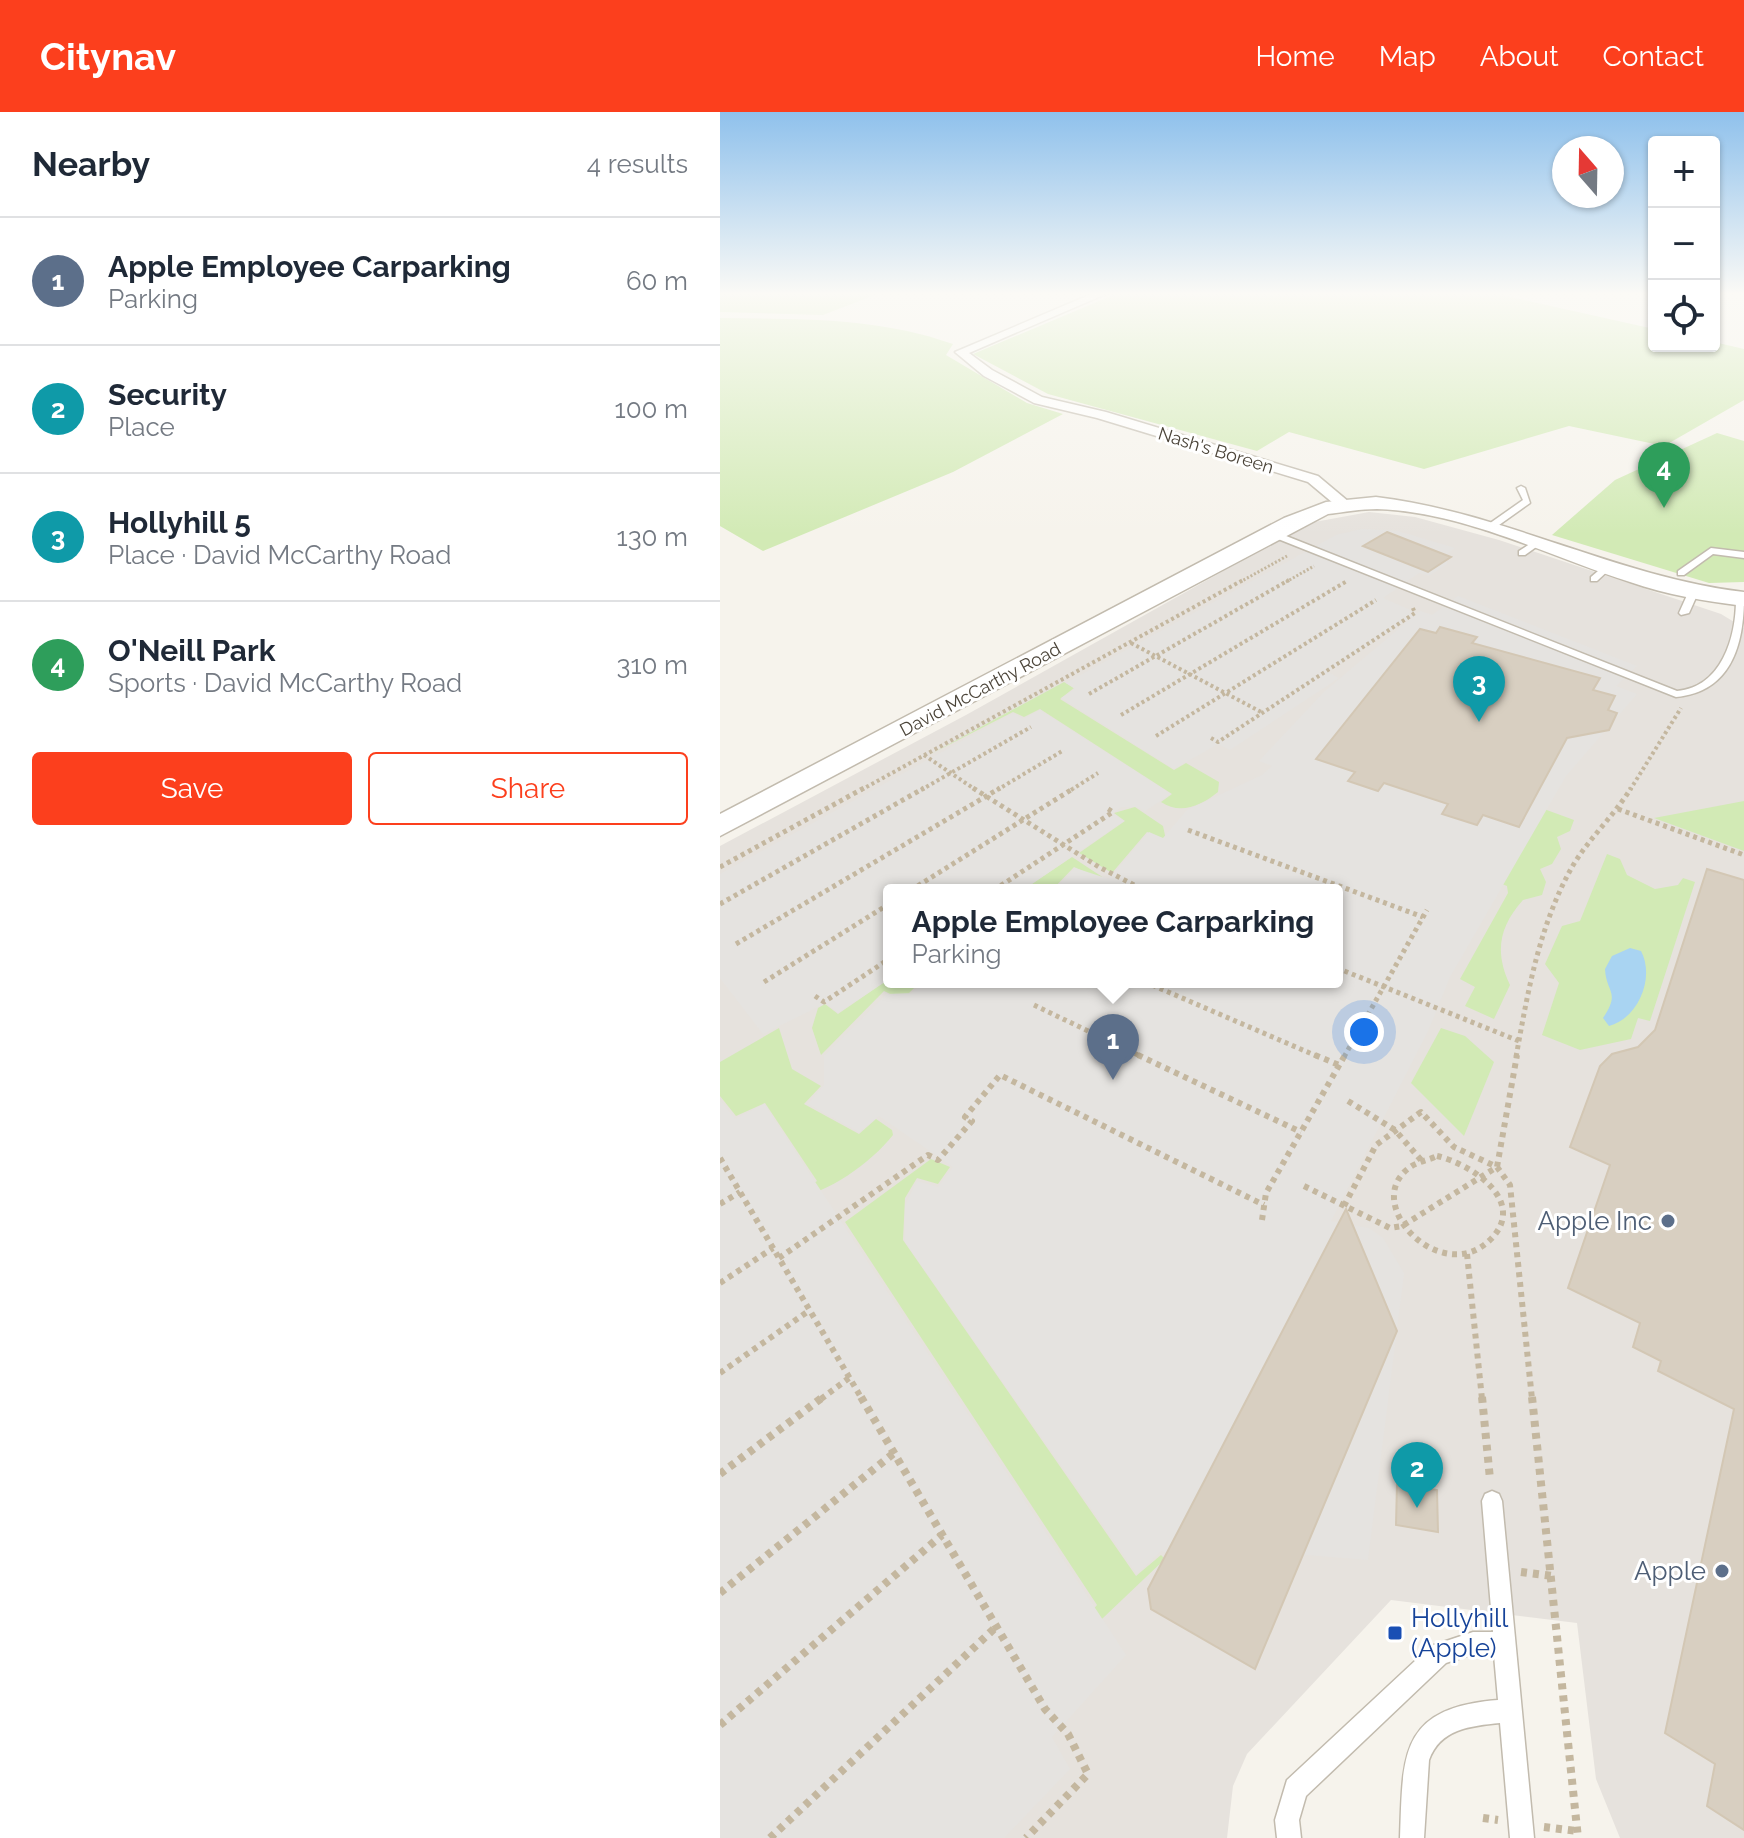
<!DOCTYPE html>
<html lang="en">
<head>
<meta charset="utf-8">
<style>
	body { margin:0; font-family:Raleway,sans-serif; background:#f2f2f3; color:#1f2937 }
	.controls { position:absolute; right:24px; top:24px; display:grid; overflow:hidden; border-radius:8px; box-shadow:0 2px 6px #0004 }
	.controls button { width:72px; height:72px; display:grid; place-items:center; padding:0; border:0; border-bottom:2px solid #e0e1e3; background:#fff; color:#1f2937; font:40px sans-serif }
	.compass { position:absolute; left:832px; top:24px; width:72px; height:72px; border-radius:50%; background:#fff; box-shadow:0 2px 6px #0004; rotate:340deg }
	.you { position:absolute; left:644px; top:920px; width:28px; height:28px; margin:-20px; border:6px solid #fff; border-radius:50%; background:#1a73e8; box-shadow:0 0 0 12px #1a73e833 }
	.badge { display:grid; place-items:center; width:52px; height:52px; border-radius:50%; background:#fc3f1d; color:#fff; font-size:26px; font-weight:700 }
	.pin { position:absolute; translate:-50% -66px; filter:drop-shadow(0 2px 4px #0008) }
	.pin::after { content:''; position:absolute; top:42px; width:28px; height:24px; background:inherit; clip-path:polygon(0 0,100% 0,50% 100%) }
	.popup { position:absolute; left:163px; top:772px; width:460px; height:104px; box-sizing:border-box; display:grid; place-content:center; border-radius:8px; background:#fff; filter:drop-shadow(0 2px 6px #0005); font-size:26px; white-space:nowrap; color:#747a83 }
	.popup b { font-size:30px; color:#1f2937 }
	.popup::after { content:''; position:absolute; left:50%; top:100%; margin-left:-16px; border:16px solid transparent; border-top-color:#fff }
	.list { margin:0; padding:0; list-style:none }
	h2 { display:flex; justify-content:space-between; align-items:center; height:104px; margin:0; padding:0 32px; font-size:34px }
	h2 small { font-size:26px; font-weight:400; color:#747a83 }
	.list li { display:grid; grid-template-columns:52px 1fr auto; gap:24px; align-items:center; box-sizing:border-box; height:128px; padding:0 32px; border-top:2px solid #e0e1e3 }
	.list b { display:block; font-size:30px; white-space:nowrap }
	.list p { margin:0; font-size:26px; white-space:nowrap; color:#747a83 }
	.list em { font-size:26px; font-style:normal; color:#747a83 }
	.actions { display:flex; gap:16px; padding:24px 32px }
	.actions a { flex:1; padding:18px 0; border:2px solid #fc3f1d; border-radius:8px; text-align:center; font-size:28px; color:#fc3f1d }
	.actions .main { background:#fc3f1d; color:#fff }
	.icon { flex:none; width:44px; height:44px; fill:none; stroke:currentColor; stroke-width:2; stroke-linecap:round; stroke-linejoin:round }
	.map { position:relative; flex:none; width:1024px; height:1726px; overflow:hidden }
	header { display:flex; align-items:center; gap:48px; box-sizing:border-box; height:112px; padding:0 40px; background:#fc3f1d; color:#fff }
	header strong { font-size:38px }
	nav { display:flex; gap:44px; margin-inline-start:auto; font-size:28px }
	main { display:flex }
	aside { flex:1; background:#fff }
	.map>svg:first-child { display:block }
	.industrial { fill:#e6e2dd; fill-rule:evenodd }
	.green { fill:#d2eab5 }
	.parking { fill:#e5e3e0 }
	.water { fill:#a9d4f2 }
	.building { fill:#d8cfc1; stroke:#d3c7b4; stroke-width:2 }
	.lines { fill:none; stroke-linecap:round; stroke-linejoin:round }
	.service-casing { stroke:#c2bbae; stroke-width:3 }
	.minor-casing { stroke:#c2bbae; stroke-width:3 }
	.tertiary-casing { stroke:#c2bbae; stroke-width:3 }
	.path-far4 { stroke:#c4b79f; stroke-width:3; stroke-dasharray:2 2; stroke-linecap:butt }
	.path-far3 { stroke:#c4b79f; stroke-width:4; stroke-dasharray:3 3; stroke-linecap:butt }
	.path-far2 { stroke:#c4b79f; stroke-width:5; stroke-dasharray:4 4; stroke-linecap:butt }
	.path-far1 { stroke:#c4b79f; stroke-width:6; stroke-dasharray:5 5; stroke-linecap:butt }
	.path { stroke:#c4b79f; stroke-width:8; stroke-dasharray:6 6; stroke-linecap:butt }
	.service { fill:#fff; fill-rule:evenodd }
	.minor { fill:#fff; fill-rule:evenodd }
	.tertiary { fill:#fff; fill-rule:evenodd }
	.service-dot { fill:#5c6f8a; stroke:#fff; stroke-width:3 }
	.transit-dot { fill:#1a4fb4; stroke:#fff; stroke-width:3 }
	.labels { text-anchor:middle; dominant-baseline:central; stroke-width:6; stroke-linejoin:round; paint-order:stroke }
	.far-street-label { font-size:18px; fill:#4b4439; stroke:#fff }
	.near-service-label { font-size:26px; fill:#4e5e75; stroke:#fff; text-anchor:end }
	.near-transit-label { font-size:26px; fill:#164399; stroke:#fff; text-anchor:start }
</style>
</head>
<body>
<header>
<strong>Citynav</strong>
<nav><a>Home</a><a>Map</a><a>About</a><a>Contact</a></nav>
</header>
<main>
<aside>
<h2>Nearby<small>4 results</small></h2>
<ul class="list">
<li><span class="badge" style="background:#5c6f8a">1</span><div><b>Apple Employee Carparking</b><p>Parking</p></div><em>60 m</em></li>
<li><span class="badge" style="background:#0f9aa8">2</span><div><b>Security</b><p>Place</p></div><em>100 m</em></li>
<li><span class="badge" style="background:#0f9aa8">3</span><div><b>Hollyhill 5</b><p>Place · David McCarthy Road</p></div><em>130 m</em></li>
<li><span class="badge" style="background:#2e9e5b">4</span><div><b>O'Neill Park</b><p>Sports · David McCarthy Road</p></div><em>310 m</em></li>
</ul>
<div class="actions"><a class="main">Save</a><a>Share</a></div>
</aside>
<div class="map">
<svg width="1024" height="1726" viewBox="0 0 1024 1726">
	<rect width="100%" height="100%" fill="#f6f3ec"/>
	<!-- industrial -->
	<path class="industrial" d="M 649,400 L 695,405 L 779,428 L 1001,502 L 1024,516 L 1024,1726 L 900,1726 L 876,1667 L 857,1511 L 671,1488 L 527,1642 L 513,1674 L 507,1726 L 0,1726 L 0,734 L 246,603 L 589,411 ZM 169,778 L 617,778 L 617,870 L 169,870 Z"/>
	<!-- green -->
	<g class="green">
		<path d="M 0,181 L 160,181 L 103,203 L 0,200 Z"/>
		<path d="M 398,181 L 773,181 L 934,217 L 934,234 L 994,234 L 994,230 L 1024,237 L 1024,288 L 944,334 L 849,314 L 704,357 L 569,320 L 537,339 L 328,282 L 253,242 Z"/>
		<path d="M 0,206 C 80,207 157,205 233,232 L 226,243 L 307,291 L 343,302 L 233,360 L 43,439 L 0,414 Z"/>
		<path d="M 997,321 L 1024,329 L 1024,470 L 989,471 L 832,423 L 895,368 Z"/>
		<path d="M 344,570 L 354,576 L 340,587 L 454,658 L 466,651 L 499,670 L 498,680 C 481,694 460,703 441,690 L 452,682 L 320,597 L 304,605 L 293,600 L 209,643 Z"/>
		<path d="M 1024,689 L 1024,739 L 934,706 Z"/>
		<path d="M 415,695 L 443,714 L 446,728 L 427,720 L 392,761 L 359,741 L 405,709 L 394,701 Z"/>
		<path d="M 824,697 L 854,708 L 850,719 L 837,725 L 841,737 L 832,752 L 820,757 L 826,770 L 822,783 L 803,788 C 778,816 775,841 790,873 L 774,907 L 745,894 L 755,875 L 740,867 L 788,781 L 787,774 L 782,772 Z"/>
		<path d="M 887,742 L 900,747 L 907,763 L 935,777 L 958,773 L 963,766 L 975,770 L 930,909 L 918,906 L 911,927 L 860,938 L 822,923 L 839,871 L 825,852 L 842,814 L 860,809 Z"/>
		<path d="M 352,745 L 393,772 L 354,755 L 332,778 L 303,778 Z"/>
		<path d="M 169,867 L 200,870 L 189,881 L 259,925 L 164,879 L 101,943 L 92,916 L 98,896 L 105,892 L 118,902 Z"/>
		<path d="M 59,916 L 72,957 L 101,974 L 84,992 L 139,1022 L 156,1007 L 172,1018 L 173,1023 C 151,1051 107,1082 72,1087 L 97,1069 L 45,991 L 16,1004 L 0,984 L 0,950 Z"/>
		<path d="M 721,916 L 745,924 L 774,950 L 744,1024 L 691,971 Z"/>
		<path d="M 211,1047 L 230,1055 L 218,1072 L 197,1066 L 185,1086 L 183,1128 L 416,1464 L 441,1443 L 445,1447 L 363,1525 L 350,1524 L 377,1493 L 125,1110 Z"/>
	</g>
	<!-- parking -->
	<g class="parking">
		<path d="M 642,417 L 678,419 L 735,436 L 728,441 L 727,452 L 709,464 L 699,461 L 663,486 L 697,501 L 701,499 L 712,503 L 738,484 L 917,554 L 896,574 L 917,582 L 846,664 L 730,865 L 708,919 L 611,1109 L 649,1116 L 663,1126 L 684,1161 L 648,1448 L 562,1441 L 518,1458 L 441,1439 L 417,1462 L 185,1130 L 185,1093 L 197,1069 L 218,1075 L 233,1055 L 159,1004 L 139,1020 L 88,992 L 104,973 L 104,944 L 167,882 L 192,881 L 202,870 L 617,870 L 617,778 L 334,778 L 355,756 L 389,767 L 429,720 L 443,726 L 467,698 L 542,663 L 552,654 L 539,649 L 605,579 L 695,503 L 608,560 L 619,566 L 510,638 L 498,632 L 454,657 L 341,586 L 355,577 L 346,571 L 616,423 Z"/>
		<path d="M 320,598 L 451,682 L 425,699 L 416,695 L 401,695 L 393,701 L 404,709 L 303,778 L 169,778 L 169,867 L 118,901 L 106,891 L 43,922 L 0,866 L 0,762 L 293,601 L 303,607 Z"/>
		<path d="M 0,988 L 15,1007 L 44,992 L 406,1543 L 332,1625 L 350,1657 L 284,1726 L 0,1726 Z"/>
	</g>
	<!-- water -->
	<path class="water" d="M 910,836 L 921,839 C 935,865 919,906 889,914 L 883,906 C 901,879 886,881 885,857 L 892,844 Z"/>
	<!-- building -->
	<g class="building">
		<path d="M 667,420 L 731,445 L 708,460 L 643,434 Z"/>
		<path d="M 720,515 L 757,525 L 752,531 L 880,566 L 873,578 L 895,584 L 888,598 L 897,601 L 889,618 L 847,626 L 799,715 L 763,703 L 757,713 L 722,702 L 728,692 L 664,671 L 658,679 L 628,669 L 635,660 L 596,647 L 700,517 L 716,521 Z"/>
		<path d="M 987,757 L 1024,768 L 1024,1718 L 987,1694 L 995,1652 L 945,1621 L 1014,1297 L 938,1259 L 941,1249 L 913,1235 L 920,1211 L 848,1176 L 890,1053 L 850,1035 L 880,954 L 892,942 L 918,935 L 935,918 Z"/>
		<path d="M 626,1097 L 677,1219 L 535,1557 L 431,1497 L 428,1477 Z"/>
		<path d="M 677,1372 L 717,1378 L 718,1420 L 676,1413 Z"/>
	</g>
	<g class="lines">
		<!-- service casing -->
		<g class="service-casing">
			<g id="service">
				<path d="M 801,374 L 805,376 L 810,391 L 772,418 L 766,418 L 766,414 L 803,388 L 797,376 Z"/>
				<path d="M 551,418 L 957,579 C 1002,575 1016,525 1016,487 L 1021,484 L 1024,485 C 1024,533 1011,580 956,585 L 548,423 L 547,421 Z"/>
				<path d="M 816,428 L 820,431 L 819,433 L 805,443 L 799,443 L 799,439 Z"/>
				<path d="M 991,436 L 1024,440 L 1024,446 L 993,442 L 964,463 L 958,463 L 958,459 Z"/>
				<path d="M 885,453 L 892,455 L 877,469 L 871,469 L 871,465 Z"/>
				<path d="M 973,478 L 978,481 L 969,501 L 961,503 L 959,501 L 968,481 Z"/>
				<path d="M 772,1379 L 779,1382 L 782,1389 L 814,1726 L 790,1726 L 780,1611 C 750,1614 720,1617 709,1648 L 704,1726 L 680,1726 C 683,1642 679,1596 778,1588 L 774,1543 L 753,1542 L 726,1551 L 586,1684 L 579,1708 L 581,1726 L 557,1726 L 555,1708 L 567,1668 L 711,1534 L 753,1520 L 773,1520 L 762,1389 L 765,1382 Z"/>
			</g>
		</g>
		<!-- minor casing -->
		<g class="minor-casing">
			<path id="minor" d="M 374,181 L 388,181 L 249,241 L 272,258 L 322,285 L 386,300 L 598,364 L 629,390 L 629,396 L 619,396 L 588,370 L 377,306 L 314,291 L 264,264 L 235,240 Z"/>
		</g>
		<!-- tertiary casing -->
		<g class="tertiary-casing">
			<path id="tertiary" d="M 656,385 C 783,400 897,465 1024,480 L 1024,494 C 985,489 947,483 910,470 C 828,444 745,400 657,397 C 641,397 624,400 608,402 L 0,724 L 0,702 L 564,406 L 606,390 Z"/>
		</g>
		<!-- path-far4 -->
		<g class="path-far4">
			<path d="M 520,470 L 567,444"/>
			<path d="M 566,470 L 594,454"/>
		</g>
		<!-- path-far3 -->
		<g class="path-far3">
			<path d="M 411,531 L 543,601"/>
			<path d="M 369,582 L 569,468"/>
			<path d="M 401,603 L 627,469"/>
			<path d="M 436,624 L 656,488"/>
			<path d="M 491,626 L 498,630 L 695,501 L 692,494"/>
			<path d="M 204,643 L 256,678"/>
			<path d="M 141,678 L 523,468"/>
			<path d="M 201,678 L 311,615"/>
			<path d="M 277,678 L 344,638"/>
			<path d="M 351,678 L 378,661"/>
			<path d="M 910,678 L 961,596"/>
		</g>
		<!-- path-far2 -->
		<g class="path-far2">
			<path d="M 253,676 L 379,755 L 424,778"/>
			<path d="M 898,697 L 1024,743"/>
			<path d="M 468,718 L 703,805"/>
			<path d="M 0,755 L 144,676"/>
			<path d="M 191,778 L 354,676"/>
			<path d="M 274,778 L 393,700 L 385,695"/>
			<path d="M 0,792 L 204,676"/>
			<path d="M 16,832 L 280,676"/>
			<path d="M 617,856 L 799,929"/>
			<path d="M 44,870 L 169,792"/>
			<path d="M 425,870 L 599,945"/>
			<path d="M 95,884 L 104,890 L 169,847"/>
			<path d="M 314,893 L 422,945"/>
			<path d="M 624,945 L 707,798"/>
			<path d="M 796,945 C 808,879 819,814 852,755 C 869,726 894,704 911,676"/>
		</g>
		<!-- path-far1 -->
		<g class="path-far1">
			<path d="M 418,943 L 581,1020"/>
			<path d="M 595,943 L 619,953"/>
			<path d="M 628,989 L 675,1018 L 701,1048"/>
			<path d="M 717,1044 C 751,1052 808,1089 771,1127 C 722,1177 640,1092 689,1056 C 696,1050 709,1048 717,1044 Z"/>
			<path d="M 0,1046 L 142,1287"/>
			<path d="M 584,1074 L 670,1116 L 682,1114 L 777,1055 L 797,943"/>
			<path d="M 0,1092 L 20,1080"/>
			<path d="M 624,1094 L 656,1033 L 701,1000 L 734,1035 L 777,1055 L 790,1073 L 812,1287"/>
			<path d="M 542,1108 L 546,1081 L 625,943"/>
			<path d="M 747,1142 L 762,1287"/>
			<path d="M 59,1146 L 208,1043 L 218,1048 L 252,1009 L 245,1005 L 280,963 L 544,1093"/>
			<path d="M 0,1171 L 53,1136"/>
			<path d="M 0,1261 L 90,1198"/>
			<path d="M 101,1287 L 129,1266"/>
		</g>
		<!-- path -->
		<g class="path">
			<path d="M 141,1285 L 325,1597 L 348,1622 L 368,1662 L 306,1726"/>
			<path d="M 762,1285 L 770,1367"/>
			<path d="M 812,1285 L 858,1726"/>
			<path d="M 0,1362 L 103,1285"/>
			<path d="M 801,1460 L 832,1464"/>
			<path d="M 0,1481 L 174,1341"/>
			<path d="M 0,1613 L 222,1423"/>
			<path d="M 763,1706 L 778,1708"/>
			<path d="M 824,1715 L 857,1719"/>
			<path d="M 50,1726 L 276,1515"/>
		</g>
		<!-- service -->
		<use href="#service" class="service"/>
		<!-- minor -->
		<use href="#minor" class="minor"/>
		<!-- tertiary -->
		<use href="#tertiary" class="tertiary"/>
	</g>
	<!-- sky -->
	<linearGradient id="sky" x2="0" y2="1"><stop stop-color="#8fc1ec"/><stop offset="0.43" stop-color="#fbfaf6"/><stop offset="1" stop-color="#fbfaf6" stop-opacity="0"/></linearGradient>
	<rect width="1024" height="423" fill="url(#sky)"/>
	<!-- markers -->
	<g class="service-dot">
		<circle cx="948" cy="1109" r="8"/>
		<circle cx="1002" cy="1459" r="8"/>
	</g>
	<rect class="transit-dot" x="667" y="1513" width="16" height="16" rx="4"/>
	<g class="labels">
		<!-- far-street labels -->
		<g class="far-street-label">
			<text transform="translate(496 338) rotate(17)">Nash's Boreen</text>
			<text transform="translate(260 577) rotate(-28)">David McCarthy Road</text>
		</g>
		<!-- near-service labels -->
		<g class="near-service-label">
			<text x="932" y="1109">Apple Inc</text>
			<text x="986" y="1459">Apple</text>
		</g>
		<!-- near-transit labels -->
		<g class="near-transit-label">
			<text x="691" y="1506">Hollyhill<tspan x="691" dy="30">(Apple)</tspan></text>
		</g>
	</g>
</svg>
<div class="controls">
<button>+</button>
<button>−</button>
<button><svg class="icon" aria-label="locate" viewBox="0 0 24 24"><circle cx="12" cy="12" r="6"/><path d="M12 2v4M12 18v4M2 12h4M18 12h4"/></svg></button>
</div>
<svg class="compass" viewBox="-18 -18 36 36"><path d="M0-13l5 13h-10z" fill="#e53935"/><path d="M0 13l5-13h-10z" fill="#747a83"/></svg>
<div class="you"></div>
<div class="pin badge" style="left:393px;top:968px;background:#5c6f8a">1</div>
<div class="popup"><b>Apple Employee Carparking</b>Parking</div>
<div class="pin badge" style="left:697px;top:1396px;background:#0f9aa8">2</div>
<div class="pin badge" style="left:759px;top:610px;background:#0f9aa8">3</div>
<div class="pin badge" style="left:944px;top:396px;background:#2e9e5b">4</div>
</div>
</main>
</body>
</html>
